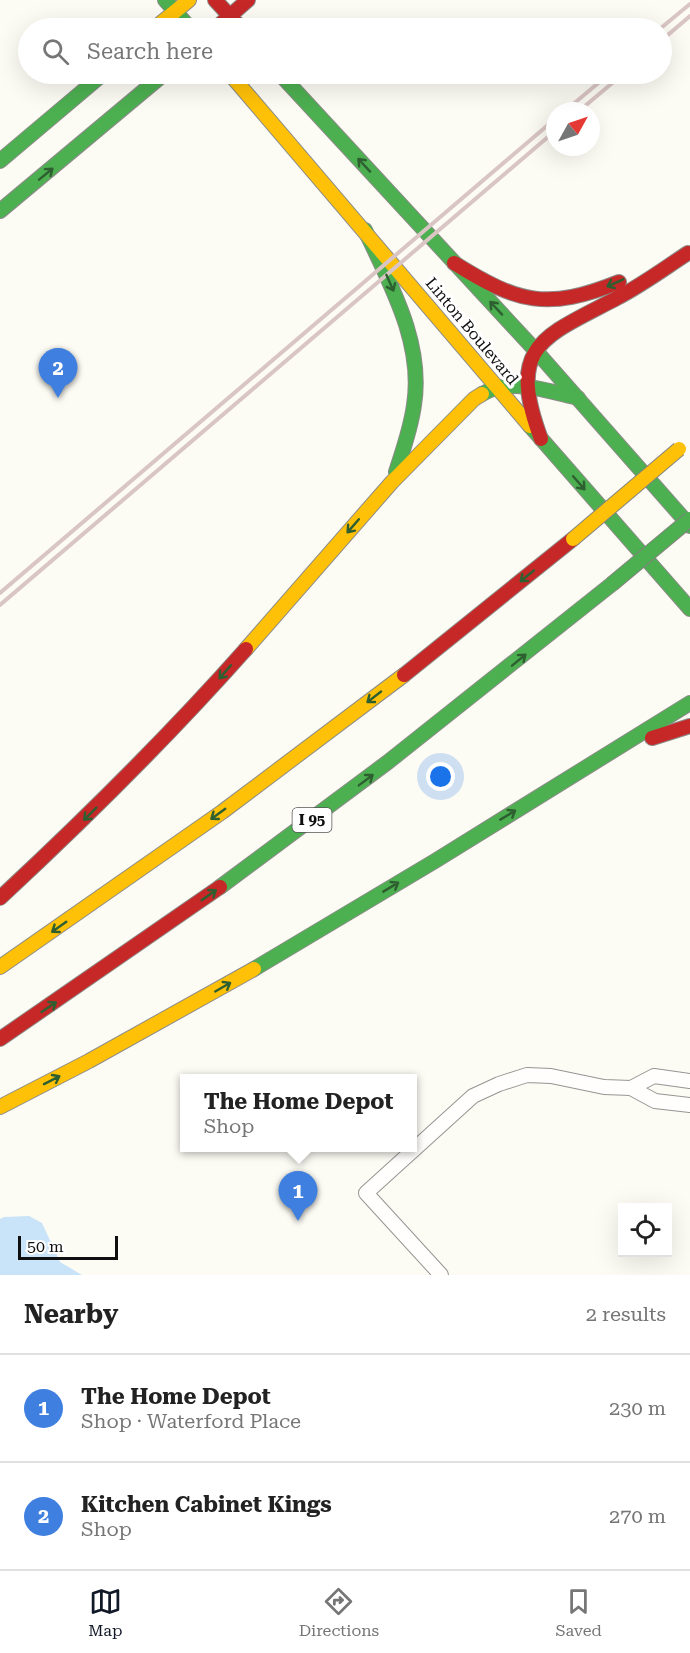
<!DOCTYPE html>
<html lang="en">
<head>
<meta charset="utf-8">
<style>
	body { margin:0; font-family:"Roboto Serif",serif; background:#f6f6f6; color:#222 }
	.controls { position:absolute; right:18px; bottom:18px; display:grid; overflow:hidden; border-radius:0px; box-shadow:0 6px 24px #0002 }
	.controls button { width:54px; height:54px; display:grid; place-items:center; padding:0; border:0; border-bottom:2px solid #e0e0e0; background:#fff; color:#222; font:30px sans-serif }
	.compass { position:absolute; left:546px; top:102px; width:54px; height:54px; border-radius:50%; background:#fff; box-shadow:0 6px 24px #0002; rotate:50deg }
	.scale { position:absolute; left:18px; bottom:15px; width:100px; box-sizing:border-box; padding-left:6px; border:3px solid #0f0f0f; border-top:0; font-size:16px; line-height:21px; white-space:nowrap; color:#0f0f0f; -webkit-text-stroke:4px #fff; paint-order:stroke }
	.you { position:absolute; left:441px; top:777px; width:21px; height:21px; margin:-15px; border:4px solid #fff; border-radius:50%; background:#1a73e8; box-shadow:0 0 0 9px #1a73e833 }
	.badge { display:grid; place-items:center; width:39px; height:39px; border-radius:50%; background:#111827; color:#fff; font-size:20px; font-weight:700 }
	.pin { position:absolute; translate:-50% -50px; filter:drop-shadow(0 2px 3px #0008) }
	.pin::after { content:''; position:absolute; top:32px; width:21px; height:18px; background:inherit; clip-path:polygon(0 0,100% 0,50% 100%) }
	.popup { position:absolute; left:180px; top:1074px; width:237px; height:78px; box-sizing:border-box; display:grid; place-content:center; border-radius:0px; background:#fff; filter:drop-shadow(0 2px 4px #0005); font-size:20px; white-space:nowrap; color:#767676 }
	.popup b { font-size:22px; color:#222 }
	.popup::after { content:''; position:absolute; left:50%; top:100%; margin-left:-12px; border:12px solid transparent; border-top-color:#fff }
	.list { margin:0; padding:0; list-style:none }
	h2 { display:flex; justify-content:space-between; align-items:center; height:78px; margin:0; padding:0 24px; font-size:26px }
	h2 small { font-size:20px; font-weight:400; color:#767676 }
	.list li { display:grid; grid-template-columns:39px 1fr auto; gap:18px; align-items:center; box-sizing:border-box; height:108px; padding:0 24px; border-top:2px solid #e0e0e0 }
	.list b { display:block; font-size:22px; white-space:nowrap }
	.list p { margin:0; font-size:20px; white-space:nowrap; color:#767676 }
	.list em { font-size:20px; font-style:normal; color:#767676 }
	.icon { flex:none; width:33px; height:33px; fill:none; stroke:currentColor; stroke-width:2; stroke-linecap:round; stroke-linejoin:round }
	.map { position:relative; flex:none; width:690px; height:1275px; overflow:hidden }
	.search { position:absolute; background:#fff; box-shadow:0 6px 24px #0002; left:18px; right:18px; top:18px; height:66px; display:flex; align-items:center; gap:15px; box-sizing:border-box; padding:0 21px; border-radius:33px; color:#767676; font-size:22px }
	.sheet { height:294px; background:#fff }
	nav { display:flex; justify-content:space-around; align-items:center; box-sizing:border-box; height:84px; border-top:2px solid #e0e0e0; background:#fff; font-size:16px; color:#767676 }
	nav a { display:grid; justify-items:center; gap:3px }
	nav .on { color:#111827 }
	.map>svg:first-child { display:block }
	.water { fill:#c9e3f8 }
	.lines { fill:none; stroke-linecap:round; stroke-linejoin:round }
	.street-casing { stroke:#969592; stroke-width:16 }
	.fast-casing { stroke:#8c8c89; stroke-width:16 }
	.slow-casing { stroke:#8c8c89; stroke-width:16 }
	.jam-casing { stroke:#8c8c89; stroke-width:16 }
	.street { stroke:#fffefd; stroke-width:14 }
	.fast { stroke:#4caf50; stroke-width:14 }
	.slow { stroke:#ffc107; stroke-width:14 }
	.jam { stroke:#c62828; stroke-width:14 }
	.rail { stroke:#d9c5c4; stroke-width:4 }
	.fast-bridge-casing { stroke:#83837f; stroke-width:16; stroke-linecap:butt }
	.slow-bridge-casing { stroke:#83837f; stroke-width:16; stroke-linecap:butt }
	.fast-bridge { stroke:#4caf50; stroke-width:14 }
	.slow-bridge { stroke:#ffc107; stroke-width:14 }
	.oneway { stroke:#2e5f30 }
	.labels { text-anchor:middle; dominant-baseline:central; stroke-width:6; stroke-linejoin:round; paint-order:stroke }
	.shield { fill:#fff; stroke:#575757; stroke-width:1.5 }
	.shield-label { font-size:15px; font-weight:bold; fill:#0f0f0f }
	.street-label { font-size:16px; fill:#0f0f0f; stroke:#fff }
</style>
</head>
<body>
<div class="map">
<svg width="690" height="1275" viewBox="0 0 690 1275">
	<rect width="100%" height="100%" fill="#fcfbf4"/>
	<!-- water -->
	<path class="water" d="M 29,1216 L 42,1223 L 60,1262 L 82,1275 L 0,1275 L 0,1219 L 4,1217 Z"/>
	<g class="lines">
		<!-- street casing -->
		<g class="street-casing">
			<g id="street">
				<path d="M 631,1088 L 654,1076 L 690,1081"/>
				<path d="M 441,1275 L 366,1193 L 473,1096 L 499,1084 L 527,1075 L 551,1076 L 604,1087 L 631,1088 L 655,1101 L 690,1105"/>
			</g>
		</g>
		<!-- fast casing -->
		<g class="fast-casing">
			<g id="fast">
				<path d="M 165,0 L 190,28"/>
				<path d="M 280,74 L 536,351 L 690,526"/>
				<path d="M 0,161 L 103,74"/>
				<path d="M 0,211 L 164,74"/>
				<path d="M 365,230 C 390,284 424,343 414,405 C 411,428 403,450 396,472"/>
				<path d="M 482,394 C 510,377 548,391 578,398"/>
				<path d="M 530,426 L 690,609"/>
				<path d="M 220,887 L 388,762 L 612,584"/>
				<path d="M 254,969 L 435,861 L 690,703"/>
			</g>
		</g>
		<!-- slow casing -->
		<g class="slow-casing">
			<g id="slow">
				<path d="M 155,28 L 189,0"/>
				<path d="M 230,74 L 530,426"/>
				<path d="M 246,649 L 392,482 L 474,399 L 482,394"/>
				<path d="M 0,967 L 222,812 L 404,675"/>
				<path d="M 0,1107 L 89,1061 L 254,969"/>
			</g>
		</g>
		<!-- jam casing -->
		<g class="jam-casing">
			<g id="jam">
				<path d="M 215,0 L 241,28"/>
				<path d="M 216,28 L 248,0"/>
				<path d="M 454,263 C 518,303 547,311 619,282"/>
				<path d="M 541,439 C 506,345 543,337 617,298 C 642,285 665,268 688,253"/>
				<path d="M 404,675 L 573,539"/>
				<path d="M 652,738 L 690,726"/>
				<path d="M 0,898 C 86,818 168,737 246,649"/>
				<path d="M 0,1039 L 220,887"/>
			</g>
		</g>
		<!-- street -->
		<use href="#street" class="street"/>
		<!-- fast -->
		<use href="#fast" class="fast"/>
		<!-- slow -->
		<use href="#slow" class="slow"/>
		<!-- jam -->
		<use href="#jam" class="jam"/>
		<!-- rail -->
		<g class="rail">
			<path d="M 661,28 L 690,4"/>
			<path d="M 662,40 L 690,16"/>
			<path d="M 565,111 L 609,74"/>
			<path d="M 579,111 L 623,74"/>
			<path d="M 0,593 L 555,119"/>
			<path d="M 0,605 L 555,131"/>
		</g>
		<!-- fast-bridge casing -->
		<g class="fast-bridge-casing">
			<path id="fast-bridge" d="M 612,584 L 690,519"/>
		</g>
		<!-- slow-bridge casing -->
		<g class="slow-bridge-casing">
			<path id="slow-bridge" d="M 573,539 L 679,449"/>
		</g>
		<!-- fast-bridge -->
		<use href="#fast-bridge" class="fast-bridge"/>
		<!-- slow-bridge -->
		<use href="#slow-bridge" class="slow-bridge"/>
	</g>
	<!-- one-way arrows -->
	<defs><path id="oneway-shaft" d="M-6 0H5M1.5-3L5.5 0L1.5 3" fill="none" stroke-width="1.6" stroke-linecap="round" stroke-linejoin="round" transform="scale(1.5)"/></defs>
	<g class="oneway">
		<use href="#oneway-shaft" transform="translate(364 165) rotate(-133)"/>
		<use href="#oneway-shaft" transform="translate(46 174) rotate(-39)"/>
		<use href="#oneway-shaft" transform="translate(390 283) rotate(66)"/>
		<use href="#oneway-shaft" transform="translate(615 283) rotate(156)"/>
		<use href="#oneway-shaft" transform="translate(496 308) rotate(-133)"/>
		<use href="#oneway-shaft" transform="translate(579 483) rotate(49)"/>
		<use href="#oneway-shaft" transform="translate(353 526) rotate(131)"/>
		<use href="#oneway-shaft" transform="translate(527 576) rotate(141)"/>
		<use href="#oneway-shaft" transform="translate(519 660) rotate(-39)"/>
		<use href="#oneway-shaft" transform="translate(225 672) rotate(131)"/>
		<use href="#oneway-shaft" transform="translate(374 697) rotate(142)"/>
		<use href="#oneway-shaft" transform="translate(366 780) rotate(-37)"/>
		<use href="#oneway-shaft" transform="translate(90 814) rotate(135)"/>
		<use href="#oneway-shaft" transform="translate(218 814) rotate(144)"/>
		<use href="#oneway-shaft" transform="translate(508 815) rotate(-31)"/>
		<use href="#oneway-shaft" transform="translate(391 887) rotate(-31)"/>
		<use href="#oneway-shaft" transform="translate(209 895) rotate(-35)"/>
		<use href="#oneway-shaft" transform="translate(59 927) rotate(145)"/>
		<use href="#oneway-shaft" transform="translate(223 987) rotate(-30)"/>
		<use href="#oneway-shaft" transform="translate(49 1007) rotate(-34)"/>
		<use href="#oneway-shaft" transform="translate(52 1080) rotate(-27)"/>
	</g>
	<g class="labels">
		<!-- shield labels -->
		<rect class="shield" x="292.5" y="808" width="39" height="24" rx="4.5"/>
		<g class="shield-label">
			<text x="312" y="820">I 95</text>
		</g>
		<!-- street labels -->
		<g class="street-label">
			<text transform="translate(472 331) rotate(50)">Linton Boulevard</text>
		</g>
	</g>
</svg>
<div class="controls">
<button><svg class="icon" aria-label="locate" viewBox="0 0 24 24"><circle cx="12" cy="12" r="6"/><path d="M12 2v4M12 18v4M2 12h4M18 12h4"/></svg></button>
</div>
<svg class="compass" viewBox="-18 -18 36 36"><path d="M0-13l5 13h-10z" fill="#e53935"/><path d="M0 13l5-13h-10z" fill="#767676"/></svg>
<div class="scale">50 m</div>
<div class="you"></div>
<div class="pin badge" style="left:298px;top:1221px;background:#3f7fe0">1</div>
<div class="popup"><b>The Home Depot</b>Shop</div>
<div class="pin badge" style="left:58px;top:398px;background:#3f7fe0">2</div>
<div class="search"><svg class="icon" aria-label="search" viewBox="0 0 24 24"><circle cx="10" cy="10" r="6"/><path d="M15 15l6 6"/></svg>Search here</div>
</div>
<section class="sheet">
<h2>Nearby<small>2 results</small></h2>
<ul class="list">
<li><span class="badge" style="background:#3f7fe0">1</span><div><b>The Home Depot</b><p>Shop · Waterford Place</p></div><em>230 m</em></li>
<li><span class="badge" style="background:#3f7fe0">2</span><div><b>Kitchen Cabinet Kings</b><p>Shop</p></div><em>270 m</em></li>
</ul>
</section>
<nav>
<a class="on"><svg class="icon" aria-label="map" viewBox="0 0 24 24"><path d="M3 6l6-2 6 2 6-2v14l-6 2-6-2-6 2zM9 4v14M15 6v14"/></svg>Map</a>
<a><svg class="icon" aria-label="directions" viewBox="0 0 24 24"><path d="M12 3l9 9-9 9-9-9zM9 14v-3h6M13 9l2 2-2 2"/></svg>Directions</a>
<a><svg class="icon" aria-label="saved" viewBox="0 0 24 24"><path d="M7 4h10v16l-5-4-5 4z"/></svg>Saved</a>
</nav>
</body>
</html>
